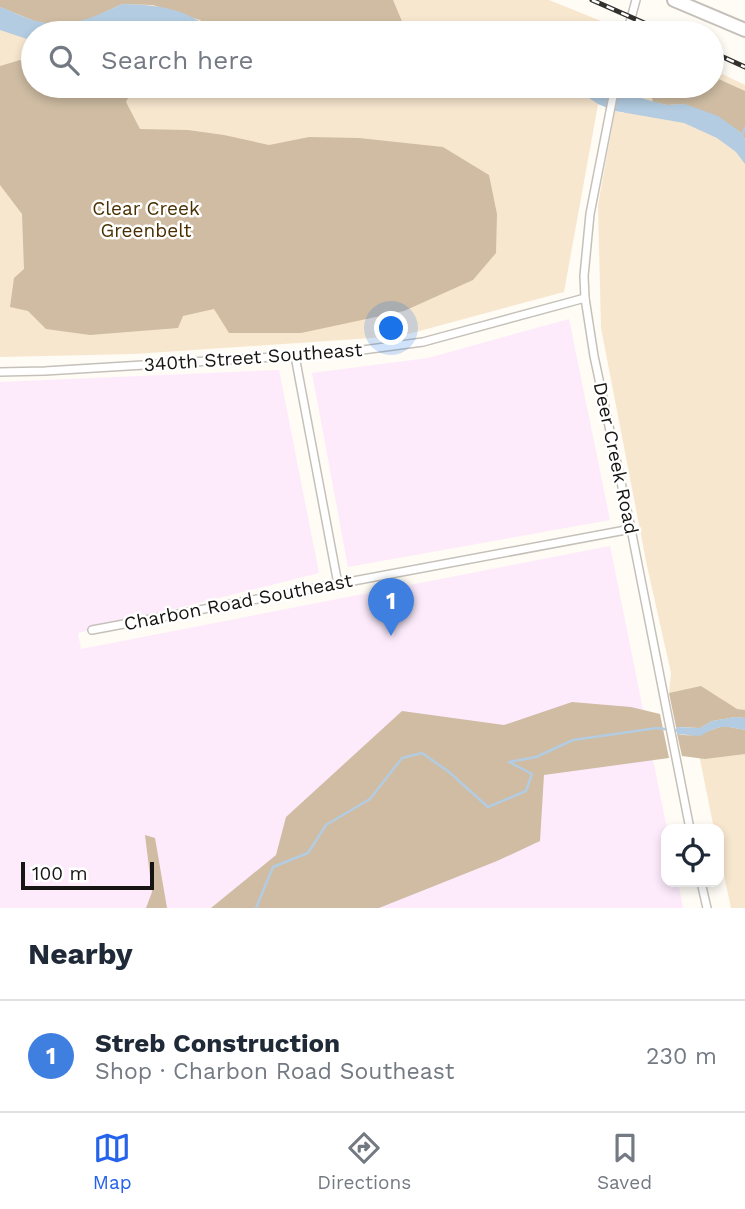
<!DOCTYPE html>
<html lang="en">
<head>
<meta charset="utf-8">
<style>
	body { margin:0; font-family:"Work Sans",sans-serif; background:#f6f6f7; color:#1f2937 }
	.controls { position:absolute; right:21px; bottom:21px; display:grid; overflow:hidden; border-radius:14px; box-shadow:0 4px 10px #0003 }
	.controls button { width:63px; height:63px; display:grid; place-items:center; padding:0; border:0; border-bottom:2px solid #e0e1e3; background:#fff; color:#1f2937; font:35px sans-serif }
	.scale { position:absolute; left:21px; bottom:18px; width:133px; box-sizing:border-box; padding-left:7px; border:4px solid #171513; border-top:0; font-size:19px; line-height:24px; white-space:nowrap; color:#171513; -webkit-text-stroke:5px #fff; paint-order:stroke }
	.you { position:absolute; left:392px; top:329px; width:24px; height:24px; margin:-18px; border:5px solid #fff; border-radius:50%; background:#1a73e8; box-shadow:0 0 0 10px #1a73e833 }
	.badge { display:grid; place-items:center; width:46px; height:46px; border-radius:50%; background:#2563eb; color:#fff; font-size:23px; font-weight:700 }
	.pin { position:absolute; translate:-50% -58px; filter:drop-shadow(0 2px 4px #0008) }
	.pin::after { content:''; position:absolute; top:37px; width:24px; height:21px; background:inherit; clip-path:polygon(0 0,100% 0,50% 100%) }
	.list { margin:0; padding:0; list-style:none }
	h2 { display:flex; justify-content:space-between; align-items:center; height:91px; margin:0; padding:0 28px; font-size:30px }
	h2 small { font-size:23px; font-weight:400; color:#747a83 }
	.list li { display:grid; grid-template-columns:46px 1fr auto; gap:21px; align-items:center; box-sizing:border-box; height:112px; padding:0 28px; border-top:2px solid #e0e1e3 }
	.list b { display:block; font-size:26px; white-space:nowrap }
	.list p { margin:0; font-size:23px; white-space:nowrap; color:#747a83 }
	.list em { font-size:23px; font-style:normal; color:#747a83 }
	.icon { flex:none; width:38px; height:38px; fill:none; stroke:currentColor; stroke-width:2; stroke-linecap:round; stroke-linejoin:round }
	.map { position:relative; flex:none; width:745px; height:908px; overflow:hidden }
	.search { position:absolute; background:#fff; box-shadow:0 4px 10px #0003; left:21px; right:21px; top:21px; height:77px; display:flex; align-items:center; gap:18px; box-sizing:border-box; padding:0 24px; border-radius:38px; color:#747a83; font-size:26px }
	.sheet { height:203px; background:#fff }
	nav { display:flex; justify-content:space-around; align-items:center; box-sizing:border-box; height:98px; border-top:2px solid #e0e1e3; background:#fff; font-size:19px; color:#747a83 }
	nav a { display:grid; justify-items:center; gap:4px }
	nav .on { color:#2563eb }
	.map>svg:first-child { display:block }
	.industrial { fill:#fdebfc }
	.green { fill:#f8e7cf }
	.forest { fill:#cfbca3 }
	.water { fill:#b3cce1 }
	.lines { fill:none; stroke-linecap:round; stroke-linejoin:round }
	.stream { stroke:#b3cce1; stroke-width:2.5 }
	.street-casing { stroke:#c5c1ba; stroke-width:10 }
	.primary-casing { stroke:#c5c1ba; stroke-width:16 }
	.street { stroke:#fff; stroke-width:7 }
	.primary { stroke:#fff; stroke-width:12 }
	.rail-casing { stroke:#32302d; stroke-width:5 }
	.rail { stroke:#fff; stroke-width:2.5; stroke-dasharray:8; stroke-linecap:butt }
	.labels { text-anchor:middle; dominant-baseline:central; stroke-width:5; stroke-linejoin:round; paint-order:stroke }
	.park-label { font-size:19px; fill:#4a3000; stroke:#fff }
	.street-label { font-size:19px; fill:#171513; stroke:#fff }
</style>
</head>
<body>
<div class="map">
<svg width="745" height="908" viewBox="0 0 745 908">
	<rect width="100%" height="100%" fill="#fffbf5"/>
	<!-- industrial -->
	<g class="industrial">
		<path d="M 569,319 L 610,520 L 348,567 L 312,373 L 428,358 Z"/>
		<path d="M 279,370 L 319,573 L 78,633 L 81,649 L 610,546 L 667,829 L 666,882 L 678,882 L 683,908 L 0,908 L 0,382 Z"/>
	</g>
	<!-- green -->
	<g class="green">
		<path d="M 0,0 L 549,0 L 616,27 L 616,33 L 33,33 L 33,86 L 609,86 L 608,90 L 601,88 L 564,292 L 401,336 L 134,354 L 0,357 Z"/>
		<path d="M 712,69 L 745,85 L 745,908 L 731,908 L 719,852 L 719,829 L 714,829 L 686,690 L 669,693 L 671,673 L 647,566 L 601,328 L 598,205 L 615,111 L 624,113 L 628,96 L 619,93 L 621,86 L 712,86 Z"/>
	</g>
	<!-- forest -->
	<g class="forest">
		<path d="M 0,0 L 393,0 L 407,33 L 217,33 L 200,20 L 153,5 L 122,4 L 88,20 L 61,25 L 37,22 L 0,7 Z"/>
		<path d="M 20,60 L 33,66 L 33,86 L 134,86 L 126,102 L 140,129 L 188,130 L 224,135 L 269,145 L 309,137 L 359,138 L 443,147 L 489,175 L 497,214 L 496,253 L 473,280 L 404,311 L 301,333 L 229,333 L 214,309 L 183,316 L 178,328 L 90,335 L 46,329 L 28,311 L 10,307 L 14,278 L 24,269 L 22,214 L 0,185 L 0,66 Z"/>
		<path d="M 712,76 L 745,91 L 745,139 L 739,131 L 685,104 L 667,105 L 653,102 L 648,86 L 712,86 Z"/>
		<path d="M 701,686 L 737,709 L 745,710 L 745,718 L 735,717 L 712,721 L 700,728 L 676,727 L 669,693 Z"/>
		<path d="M 572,702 L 631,707 L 660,714 L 669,758 L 544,775 L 540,841 L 497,861 L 379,908 L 211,908 L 276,855 L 286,817 L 402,711 L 504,725 Z"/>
		<path d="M 721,727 L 729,727 L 745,730 L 745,754 L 705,759 L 682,756 L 677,734 C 701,738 701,732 721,727 Z"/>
		<path d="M 145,835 L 155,838 L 167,908 L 146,908 L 152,892 Z"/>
	</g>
	<!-- water -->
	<g class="water">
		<path d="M 122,4 C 162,5 184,8 217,33 L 173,33 L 163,30 L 102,33 L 33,33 L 33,41 L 0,30 L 0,7 C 12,11 24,18 36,21 C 67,30 95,17 122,4 Z"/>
		<path d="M 491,86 L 598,86 L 666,105 L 685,104 L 718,116 L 739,131 L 745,139 L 745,164 L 736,152 L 717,138 L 684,123 L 615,111 L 598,104 L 586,96 L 572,94 L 552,95 L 532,90 Z"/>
		<path d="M 735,717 L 745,718 L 745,730 L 729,727 L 721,727 L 711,730 L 700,736 L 677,734 L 676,727 L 700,728 L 712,721 Z"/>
	</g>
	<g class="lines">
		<!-- stream -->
		<g class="stream">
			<path d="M 741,138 L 745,128"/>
			<path d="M 256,908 L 273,867 L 308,853 L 326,825 L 370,799 L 402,758 L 422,753 L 449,772 L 488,807 L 526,791 L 532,774 L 509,762 L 536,757 L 573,740 L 657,728 L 679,731"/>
		</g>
		<!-- street casing -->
		<g class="street-casing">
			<g id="street">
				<path d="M 627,33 L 636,0"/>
				<path d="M 615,86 L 590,214 L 584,276 L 585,298 L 594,356 L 631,529 L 690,829"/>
				<path d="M 295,356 L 338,584"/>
				<path d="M 0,372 L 45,371 L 340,353 L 423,342 L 585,298"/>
				<path d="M 92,630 L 631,529"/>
				<path d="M 701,882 L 707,908"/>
			</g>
		</g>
		<!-- primary casing -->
		<g class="primary-casing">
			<path id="primary" d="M 674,0 L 745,30"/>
		</g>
		<!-- street -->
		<use href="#street" class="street"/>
		<!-- primary -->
		<use href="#primary" class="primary"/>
		<!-- rail casing -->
		<g class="rail-casing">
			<g id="rail">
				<path d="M 592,0 L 667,33"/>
				<path d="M 712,52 L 745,67"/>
			</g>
		</g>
		<!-- rail -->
		<use href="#rail" class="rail"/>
	</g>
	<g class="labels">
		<!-- park labels -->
		<g class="park-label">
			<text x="146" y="208">Clear Creek<tspan x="146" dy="22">Greenbelt</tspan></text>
		</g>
		<!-- street labels -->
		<g class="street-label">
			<text transform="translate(253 357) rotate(-4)">340th Street Southeast</text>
			<text transform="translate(616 458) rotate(78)">Deer Creek Road</text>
			<text transform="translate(238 602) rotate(-11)">Charbon Road Southeast</text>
		</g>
	</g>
</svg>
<div class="controls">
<button><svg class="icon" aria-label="locate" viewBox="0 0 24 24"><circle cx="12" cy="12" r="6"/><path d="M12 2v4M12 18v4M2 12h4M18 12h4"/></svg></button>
</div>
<div class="scale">100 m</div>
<div class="you"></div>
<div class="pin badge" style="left:391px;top:636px;background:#3f7fe0">1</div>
<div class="search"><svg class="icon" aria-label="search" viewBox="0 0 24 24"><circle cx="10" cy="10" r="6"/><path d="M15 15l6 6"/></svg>Search here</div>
</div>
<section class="sheet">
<h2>Nearby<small></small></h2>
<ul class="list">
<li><span class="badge" style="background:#3f7fe0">1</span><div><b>Streb Construction</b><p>Shop · Charbon Road Southeast</p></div><em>230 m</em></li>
</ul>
</section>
<nav>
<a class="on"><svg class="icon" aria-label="map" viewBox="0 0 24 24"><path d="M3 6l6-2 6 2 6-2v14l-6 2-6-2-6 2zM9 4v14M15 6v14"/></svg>Map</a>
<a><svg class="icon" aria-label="directions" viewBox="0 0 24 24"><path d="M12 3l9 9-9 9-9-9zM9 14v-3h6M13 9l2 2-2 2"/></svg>Directions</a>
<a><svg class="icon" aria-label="saved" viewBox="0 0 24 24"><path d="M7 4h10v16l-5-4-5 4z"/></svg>Saved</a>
</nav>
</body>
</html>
